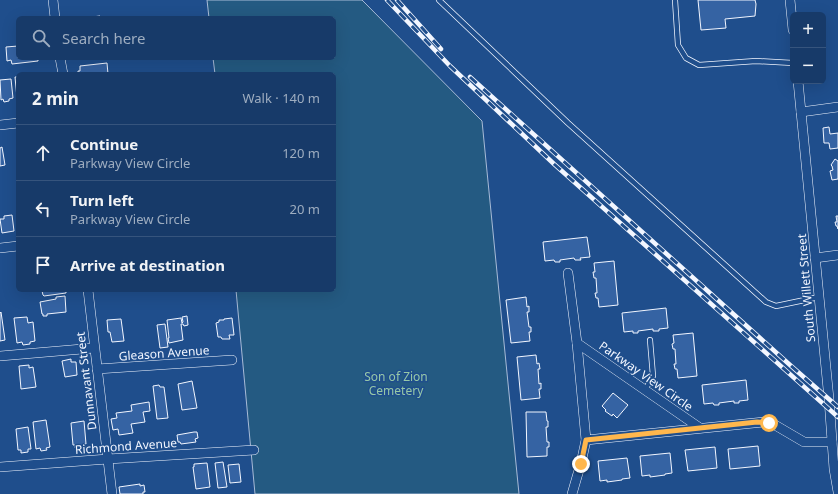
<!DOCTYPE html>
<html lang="en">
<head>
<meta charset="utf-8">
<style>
	body { margin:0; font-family:"Noto Sans",sans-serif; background:#20416f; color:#f1f3f6 }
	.controls { position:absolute; right:12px; top:12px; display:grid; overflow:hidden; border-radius:6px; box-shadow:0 4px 16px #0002 }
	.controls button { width:36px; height:36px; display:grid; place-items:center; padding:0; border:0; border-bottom:1px solid #36547d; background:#173a69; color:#f1f3f6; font:20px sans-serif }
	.stop { position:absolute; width:12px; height:12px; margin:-9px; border:3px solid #ffb74d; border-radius:50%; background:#fff }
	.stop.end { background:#ffb74d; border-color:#fff; box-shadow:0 1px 4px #0008 }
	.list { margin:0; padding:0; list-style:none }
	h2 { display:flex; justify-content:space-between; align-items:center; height:52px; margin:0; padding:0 16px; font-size:17px }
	h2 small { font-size:13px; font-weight:400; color:#9eadc0 }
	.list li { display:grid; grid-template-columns:26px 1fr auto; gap:12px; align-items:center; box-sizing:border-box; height:56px; padding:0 16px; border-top:1px solid #36547d }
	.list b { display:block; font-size:15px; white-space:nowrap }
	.list p { margin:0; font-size:13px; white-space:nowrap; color:#9eadc0 }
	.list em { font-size:13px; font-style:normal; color:#9eadc0 }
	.icon { flex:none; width:22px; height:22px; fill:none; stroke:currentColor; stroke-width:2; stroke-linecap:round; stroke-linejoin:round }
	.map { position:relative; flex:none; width:838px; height:494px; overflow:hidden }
	.search { position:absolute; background:#173a69; box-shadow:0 4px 16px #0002; left:16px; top:16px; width:320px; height:44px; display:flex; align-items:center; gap:10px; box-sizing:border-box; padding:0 14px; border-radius:6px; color:#9eadc0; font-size:15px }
	.panel { position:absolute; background:#173a69; box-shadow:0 4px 16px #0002; left:16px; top:72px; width:320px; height:220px; border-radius:6px }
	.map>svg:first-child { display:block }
	.green { fill:#245a82; stroke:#a8bbd7 }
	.building { fill:#3563a3; stroke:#f2f6ff }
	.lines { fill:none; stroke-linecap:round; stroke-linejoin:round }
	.lane-casing { stroke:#f2f6ff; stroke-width:6 }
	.street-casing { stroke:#f2f6ff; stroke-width:10 }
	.lane { stroke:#1f4e8c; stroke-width:4.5 }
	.street { stroke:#1f4e8c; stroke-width:9 }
	.rail-casing { stroke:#f2f6ff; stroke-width:4.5 }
	.rail { stroke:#1f4e8c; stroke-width:3; stroke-dasharray:9; stroke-linecap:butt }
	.route { stroke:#ffb74d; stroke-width:5 }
	.labels { text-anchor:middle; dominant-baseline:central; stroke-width:3; stroke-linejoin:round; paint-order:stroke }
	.street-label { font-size:12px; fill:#f2f6ff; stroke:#1f4e8c }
	.park-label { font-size:12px; fill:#97c8a6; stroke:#1f4e8c }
</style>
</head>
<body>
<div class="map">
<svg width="838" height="494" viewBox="0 0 838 494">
	<rect width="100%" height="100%" fill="#1f4e8c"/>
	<!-- green -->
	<path class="green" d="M 207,0 L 362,0 L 482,121 L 519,494 L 255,494 L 236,290 L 334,290 L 334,74 L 215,74 L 213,58 L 334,58 L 334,18 L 209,18 Z"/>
	<!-- building -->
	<g class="building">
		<path d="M 698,0 L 755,0 L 756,4 L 755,16 L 725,19 L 726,28 L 701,30 Z"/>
		<path d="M 100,16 L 100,18 L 84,18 Z"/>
		<path d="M 18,46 L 18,58 L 38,58 L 38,61 L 12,64 L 11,60 L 7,61 L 6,47 Z"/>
		<path d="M 107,63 L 108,74 L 78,74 L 78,71 L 80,71 L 80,66 Z"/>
		<path d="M 15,77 L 18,77 L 18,97 L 17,98 Z"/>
		<path d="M 11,79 L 13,98 L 9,99 L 9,101 L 4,102 L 3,99 L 1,100 L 0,80 Z"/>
		<path d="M 829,127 L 830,134 L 838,133 L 838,148 L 830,149 L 829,143 L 824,143 L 823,128 Z"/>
		<path d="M 2,147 L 5,165 L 0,166 L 0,148 Z"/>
		<path d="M 835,159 L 838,161 L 838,179 L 832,180 L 830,171 L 833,170 L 832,166 L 831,165 Z"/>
		<path d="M 12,215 L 14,231 L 2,233 L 0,219 L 4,219 L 4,216 Z"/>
		<path d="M 836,216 L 838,216 L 838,229 L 837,226 L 836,226 L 835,222 L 837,222 Z"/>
		<path d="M 587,237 L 590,257 L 580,258 L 581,260 L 575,260 L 574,258 L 560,260 L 560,262 L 555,262 L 554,260 L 545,261 L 543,242 Z"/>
		<path d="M 614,261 L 618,305 L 599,307 L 598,298 L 596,298 L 595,293 L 597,293 L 596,278 L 594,278 L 593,272 L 595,272 L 594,263 Z"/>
		<path d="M 43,290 L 66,290 L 66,293 L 44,296 L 43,295 L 42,291 L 43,291 Z"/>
		<path d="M 65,296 L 66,312 L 47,314 L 47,316 L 43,316 L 43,314 L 42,314 L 40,302 L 56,299 L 56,297 Z"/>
		<path d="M 526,297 L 527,307 L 529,306 L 529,312 L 527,312 L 529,327 L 531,327 L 531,332 L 529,332 L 530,341 L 511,343 L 506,300 Z"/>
		<path d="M 666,308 L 668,328 L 659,329 L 659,331 L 653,331 L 653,329 L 638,331 L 638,333 L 633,333 L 633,331 L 624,332 L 622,313 Z"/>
		<path d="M 1,312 L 5,340 L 0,341 L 0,313 Z"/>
		<path d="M 187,316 L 188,325 L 184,326 L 183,324 L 181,324 L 183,340 L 169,343 L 168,338 L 169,338 L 167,320 L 181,318 L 182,323 L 183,322 L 182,317 Z"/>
		<path d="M 27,317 L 28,323 L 33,322 L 35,341 L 30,342 L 30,344 L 23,345 L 22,342 L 17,343 L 14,318 Z"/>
		<path d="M 232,318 L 234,335 L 229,335 L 230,339 L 222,339 L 221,337 L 218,337 L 216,323 L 219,322 L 219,320 L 224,320 L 224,319 Z"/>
		<path d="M 121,319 L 124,341 L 112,342 L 110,332 L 108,332 L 107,320 Z"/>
		<path d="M 165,324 L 168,347 L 160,348 L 157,325 Z"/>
		<path d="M 693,333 L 697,376 L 678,378 L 677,369 L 675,369 L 674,364 L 676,364 L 675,349 L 673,349 L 672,344 L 674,343 L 673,335 Z"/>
		<path d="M 536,355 L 537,364 L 539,363 L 540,369 L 538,369 L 539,384 L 541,383 L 541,389 L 539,389 L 540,398 L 521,400 L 517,357 Z"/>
		<path d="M 71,359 L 71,362 L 76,362 L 77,375 L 65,377 L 62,361 Z"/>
		<path d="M 29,365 L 29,368 L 33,367 L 36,387 L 21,389 L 19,366 Z"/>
		<path d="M 746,380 L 748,400 L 739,401 L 739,403 L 734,403 L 734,401 L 719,403 L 719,405 L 714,405 L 713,403 L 704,404 L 702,385 Z"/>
		<path d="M 192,381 L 197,408 L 182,410 L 178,384 Z"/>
		<path d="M 159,385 L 160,387 L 164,387 L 168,418 L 157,419 L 153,386 Z"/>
		<path d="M 613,393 L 628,405 L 617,418 L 613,414 L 612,416 L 605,411 L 606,410 L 602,406 Z"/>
		<path d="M 149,402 L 150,411 L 143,412 L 145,422 L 131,424 L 133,433 L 119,435 L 118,429 L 113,430 L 111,419 L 117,418 L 116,413 L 132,411 L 131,405 Z"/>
		<path d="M 526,412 L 546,412 L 547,421 L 548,421 L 548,427 L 546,427 L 547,442 L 549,442 L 549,447 L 547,447 L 547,456 L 527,457 Z"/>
		<path d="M 46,420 L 50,447 L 46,448 L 47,450 L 41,451 L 40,448 L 36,449 L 33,422 Z"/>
		<path d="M 84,421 L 86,444 L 84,444 L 85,447 L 75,448 L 75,445 L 73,445 L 71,423 Z"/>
		<path d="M 28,427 L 31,449 L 28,449 L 28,452 L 21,453 L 21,450 L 18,450 L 16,429 Z"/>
		<path d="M 194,432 L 197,432 L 198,438 L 195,439 L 196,442 L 181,444 L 180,442 L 178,442 L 177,435 Z"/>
		<path d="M 758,446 L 760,466 L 730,469 L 728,449 Z"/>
		<path d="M 715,447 L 717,468 L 688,471 L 685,450 Z"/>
		<path d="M 670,453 L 672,473 L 665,474 L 665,475 L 650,477 L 650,475 L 642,476 L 640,456 Z"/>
		<path d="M 627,458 L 630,478 L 622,479 L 622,480 L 607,482 L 607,480 L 600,481 L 598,461 Z"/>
		<path d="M 223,462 L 227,487 L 218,488 L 215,463 Z"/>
		<path d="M 207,463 L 210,487 L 196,489 L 193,467 L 194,467 L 194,464 Z"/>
		<path d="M 239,464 L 241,482 L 230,483 L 228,465 Z"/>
		<path d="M 140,484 L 140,486 L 144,485 L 145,492 L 143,492 L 143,494 L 120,494 L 119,487 Z"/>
	</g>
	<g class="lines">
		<!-- lane casing -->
		<g class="lane-casing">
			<g id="lane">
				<path d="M 439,0 L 568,123 L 766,302 L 776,306 L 819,297"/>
				<path d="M 675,0 L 678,45 L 686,58 L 699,65 L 756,61 L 793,63"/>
				<path d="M 645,390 L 653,376 L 650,340"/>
			</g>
		</g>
		<!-- street casing -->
		<g class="street-casing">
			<g id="street">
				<path d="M 53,0 L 55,18"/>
				<path d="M 790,0 L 793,30"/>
				<path d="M 60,58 L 63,74"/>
				<path d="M 798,81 L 829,399 L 834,469 L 838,492"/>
				<path d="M 801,112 L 838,107"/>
				<path d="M 0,125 L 18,123"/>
				<path d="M 0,248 L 18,246"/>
				<path d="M 815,258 L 838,255"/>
				<path d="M 568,273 L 577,343 L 586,440 L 764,422 L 775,425 L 804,442 L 832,442"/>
				<path d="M 88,290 L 112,494"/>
				<path d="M 577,343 L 700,428"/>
				<path d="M 0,356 L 94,348"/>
				<path d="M 97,369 L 232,360"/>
				<path d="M 0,467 L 108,459 L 254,450"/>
				<path d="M 572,494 L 581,463 L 586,440"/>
			</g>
		</g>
		<!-- lane -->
		<use href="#lane" class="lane"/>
		<!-- street -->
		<use href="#street" class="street"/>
		<!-- rail casing -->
		<g class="rail-casing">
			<g id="rail">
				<path d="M 387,0 L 450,66 L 554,164 L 838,417"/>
				<path d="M 397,0 L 441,49"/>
				<path d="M 470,77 L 790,365 L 838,407"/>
			</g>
		</g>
		<!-- rail -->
		<use href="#rail" class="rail"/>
	</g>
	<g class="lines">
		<!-- route -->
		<path class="route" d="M 581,464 L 586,440 L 757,422 L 769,423"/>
	</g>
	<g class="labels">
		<!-- street labels -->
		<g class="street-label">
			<text transform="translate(806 288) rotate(-95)">South Willett Street</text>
			<text transform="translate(164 353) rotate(-4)">Gleason Avenue</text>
			<text transform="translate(646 376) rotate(35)">Parkway View Circle</text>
			<text transform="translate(86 381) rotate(-97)">Dunnavant Street</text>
			<text transform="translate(126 446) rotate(-4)">Richmond Avenue</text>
		</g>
		<!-- park labels -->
		<g class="park-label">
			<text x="396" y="376">Son of Zion<tspan x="396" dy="14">Cemetery</tspan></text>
		</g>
	</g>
</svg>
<div class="controls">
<button>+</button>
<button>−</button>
</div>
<div class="stop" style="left:769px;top:423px"></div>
<div class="stop end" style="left:581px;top:464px"></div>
<div class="search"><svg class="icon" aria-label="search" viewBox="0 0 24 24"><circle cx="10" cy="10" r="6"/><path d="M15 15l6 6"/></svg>Search here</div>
<section class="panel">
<h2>2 min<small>Walk · 140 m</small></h2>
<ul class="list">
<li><svg class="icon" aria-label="ahead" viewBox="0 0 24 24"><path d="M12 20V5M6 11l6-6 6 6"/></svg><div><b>Continue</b><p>Parkway View Circle</p></div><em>120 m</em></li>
<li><svg class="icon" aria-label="left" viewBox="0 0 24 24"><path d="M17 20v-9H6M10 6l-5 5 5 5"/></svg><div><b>Turn left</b><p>Parkway View Circle</p></div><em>20 m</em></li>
<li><svg class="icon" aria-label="arrive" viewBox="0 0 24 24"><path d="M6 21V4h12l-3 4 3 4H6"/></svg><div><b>Arrive at destination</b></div></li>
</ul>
</section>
</div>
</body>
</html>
